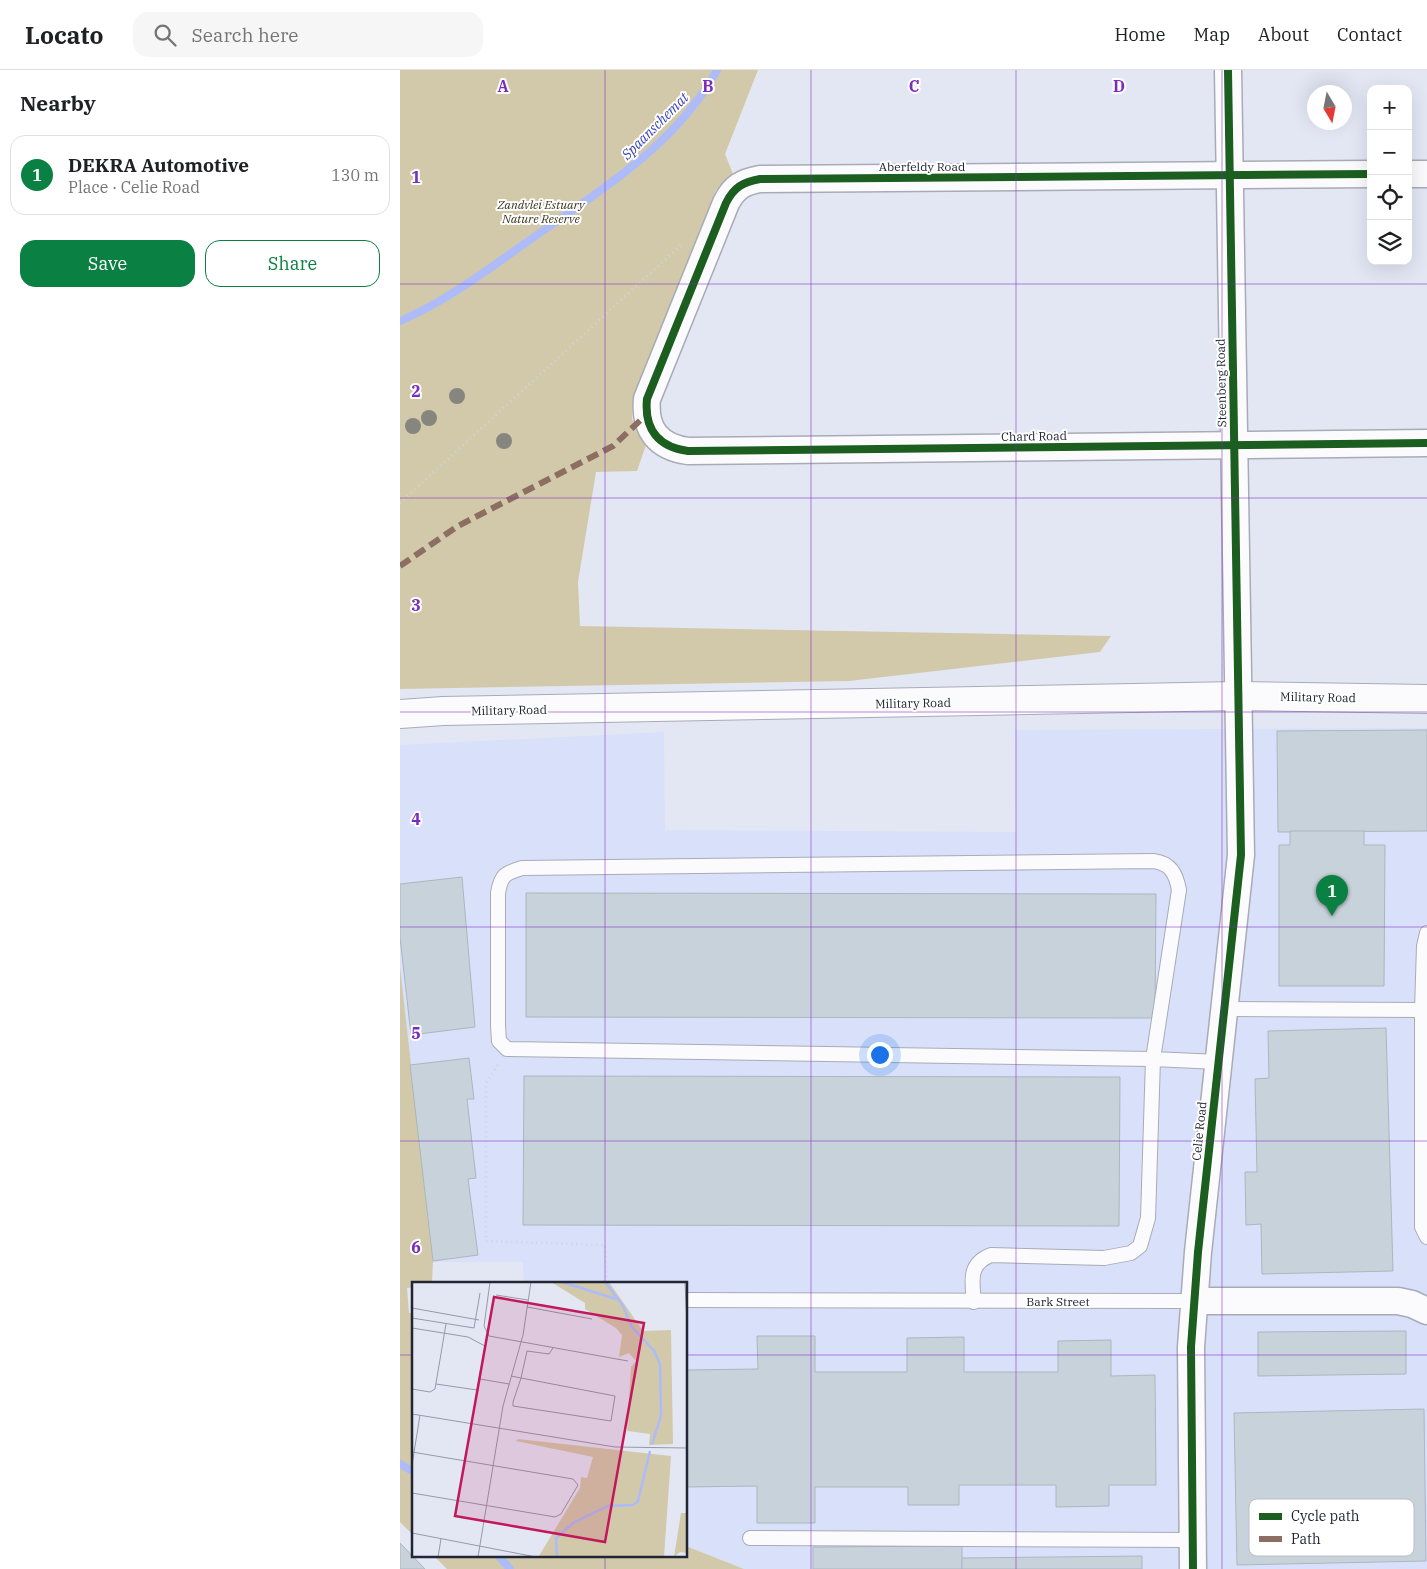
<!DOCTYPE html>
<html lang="en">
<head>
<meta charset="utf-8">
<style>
	body { margin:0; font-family:"IBM Plex Serif",serif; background:#f6f6f6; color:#202124 }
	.controls { position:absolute; right:15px; top:15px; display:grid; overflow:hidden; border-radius:10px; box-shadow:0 5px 20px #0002 }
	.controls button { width:45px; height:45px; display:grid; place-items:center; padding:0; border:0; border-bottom:1px solid #e0e0e0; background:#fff; color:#202124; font:25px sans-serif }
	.compass { position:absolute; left:907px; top:15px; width:45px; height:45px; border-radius:50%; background:#fff; box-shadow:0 5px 20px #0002; rotate:170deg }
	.you { position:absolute; left:479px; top:984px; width:18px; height:18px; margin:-12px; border:4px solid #fff; border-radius:50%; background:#1a73e8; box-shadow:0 0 0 8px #1a73e833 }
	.badge { display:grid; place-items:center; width:32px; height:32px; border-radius:50%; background:#0b8043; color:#fff; font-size:16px; font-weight:700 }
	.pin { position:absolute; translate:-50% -41px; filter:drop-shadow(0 1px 2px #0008) }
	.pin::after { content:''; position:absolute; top:26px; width:18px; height:15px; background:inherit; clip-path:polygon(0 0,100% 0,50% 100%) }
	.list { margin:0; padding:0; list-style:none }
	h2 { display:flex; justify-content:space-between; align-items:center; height:65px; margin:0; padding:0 20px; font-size:21px }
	h2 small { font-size:16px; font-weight:400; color:#757577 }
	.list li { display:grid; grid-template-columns:32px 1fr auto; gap:15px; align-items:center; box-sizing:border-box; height:80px; margin:0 10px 10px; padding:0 10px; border:1px solid #e0e0e0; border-radius:15px }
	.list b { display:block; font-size:19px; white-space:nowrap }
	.list p { margin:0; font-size:16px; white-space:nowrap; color:#757577 }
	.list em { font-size:16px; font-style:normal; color:#757577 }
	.actions { display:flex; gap:10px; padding:15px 20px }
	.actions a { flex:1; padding:11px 0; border:1px solid #0b8043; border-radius:15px; text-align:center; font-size:18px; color:#0b8043 }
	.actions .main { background:#0b8043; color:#fff }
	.icon { flex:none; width:28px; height:28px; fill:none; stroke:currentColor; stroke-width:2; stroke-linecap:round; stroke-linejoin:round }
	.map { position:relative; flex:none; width:1027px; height:1499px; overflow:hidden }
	header { display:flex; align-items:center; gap:30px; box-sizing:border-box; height:70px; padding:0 25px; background:#fff; border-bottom:1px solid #e0e0e0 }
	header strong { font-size:24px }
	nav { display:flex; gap:28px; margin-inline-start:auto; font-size:18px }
	.search { width:350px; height:45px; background:#f6f6f6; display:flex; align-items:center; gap:12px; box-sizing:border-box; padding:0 18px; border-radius:15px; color:#757577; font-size:19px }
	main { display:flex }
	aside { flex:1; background:#fff }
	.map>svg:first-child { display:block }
	.built { fill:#d9e0fa }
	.green { fill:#d2c9aa }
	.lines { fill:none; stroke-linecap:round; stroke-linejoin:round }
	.stream { stroke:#adbcf9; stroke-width:8 }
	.building { fill:#c8d2db; stroke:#abb6be }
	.lane-casing { stroke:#a8abb7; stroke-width:16 }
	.street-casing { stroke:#a8abb7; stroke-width:29 }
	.secondary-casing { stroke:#a8abb7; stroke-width:30 }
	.path { stroke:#d2d3d7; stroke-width:3; stroke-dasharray:1 4; stroke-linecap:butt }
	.lane { stroke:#fbfbfd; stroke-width:14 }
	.street { stroke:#fbfbfd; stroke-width:26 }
	.secondary { stroke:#fbfbfd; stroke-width:28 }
	.quiet { stroke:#8d6e63; stroke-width:6; stroke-dasharray:12 6; stroke-linecap:butt }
	.cycleway-casing { stroke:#fff; stroke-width:11 }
	.cycleway { stroke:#1b5e20; stroke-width:8 }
	.tree { fill:#86857e }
	.grid { fill:none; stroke:#7b2cbf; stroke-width:1; stroke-opacity:0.55 }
	.labels { text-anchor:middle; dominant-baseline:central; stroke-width:4; stroke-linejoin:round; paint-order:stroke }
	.street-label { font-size:12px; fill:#222533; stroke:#fff }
	.park-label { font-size:12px; font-style:italic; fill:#3a341e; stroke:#fff }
	.water-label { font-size:14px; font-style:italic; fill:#3944b7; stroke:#fff }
	.inset-river { fill:none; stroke:#adbcf9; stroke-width:2.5 }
	.inset-road { fill:none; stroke:#9699a7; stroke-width:1 }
	.view { fill:#c2185b; fill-opacity:0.15; stroke:#c2185b; stroke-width:2.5 }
	.inset-edge { fill:none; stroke:#222533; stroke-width:2.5 }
	.key { fill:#fff; stroke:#bdbec2; stroke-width:1 }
	.key-label { font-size:14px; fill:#222533 }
	.grid-label { font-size:16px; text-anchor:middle; font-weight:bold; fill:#7b2cbf; stroke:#fff; stroke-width:4; stroke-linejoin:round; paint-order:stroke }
</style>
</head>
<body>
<header>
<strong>Locato</strong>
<div class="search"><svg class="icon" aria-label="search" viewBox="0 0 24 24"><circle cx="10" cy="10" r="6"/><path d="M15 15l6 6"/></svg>Search here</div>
<nav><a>Home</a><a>Map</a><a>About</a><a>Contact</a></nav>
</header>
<main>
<aside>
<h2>Nearby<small></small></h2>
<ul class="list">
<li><span class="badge">1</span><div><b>DEKRA Automotive</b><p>Place · Celie Road</p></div><em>130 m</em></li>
</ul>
<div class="actions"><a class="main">Save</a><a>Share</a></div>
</aside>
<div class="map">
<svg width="1027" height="1499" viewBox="0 0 1027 1499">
	<rect width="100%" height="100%" fill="#e3e7f4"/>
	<!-- built -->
	<path class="built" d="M 1027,658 L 1027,1499 L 344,1499 L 286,1476 L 286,1213 L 124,1213 L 123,1192 L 32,1192 L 0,901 L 0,675 L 264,662 L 265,760 L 616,762 L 615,660 Z"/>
	<!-- green -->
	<g class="green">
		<path d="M 0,0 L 358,0 L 325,84 L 333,104 L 316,120 L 233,329 L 232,349 L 246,375 L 237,401 L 196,402 L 178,512 L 180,556 L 711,566 L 700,582 L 449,611 L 0,619 Z"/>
		<path d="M 0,897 L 33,1191 L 32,1213 L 14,1213 L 14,1217 L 7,1218 L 9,1243 L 14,1243 L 14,1466 L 0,1452 Z"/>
		<path d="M 286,1476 L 344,1499 L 47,1499 L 33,1485 L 286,1485 Z"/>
	</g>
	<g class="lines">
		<!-- stream -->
		<g class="stream">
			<path d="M 0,251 C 49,230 91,197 134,167 C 202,119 276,75 317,0"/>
			<path d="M 0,1394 L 14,1402"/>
			<path d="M 98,1485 L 110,1499"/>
		</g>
	</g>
	<!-- building -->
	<g class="building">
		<path d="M 1027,660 L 1027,761 L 878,762 L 877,661 Z"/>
		<path d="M 890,761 L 964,761 L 964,775 L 985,775 L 984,916 L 879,916 L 879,775 L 890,775 Z"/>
		<path d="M 62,807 L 75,957 L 11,965 L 0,867 L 0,814 Z"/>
		<path d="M 126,823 L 756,824 L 755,948 L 126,947 Z"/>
		<path d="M 986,958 L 993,1201 L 862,1204 L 861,1154 L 846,1155 L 845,1102 L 857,1102 L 855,1009 L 869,1008 L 868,961 Z"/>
		<path d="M 69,988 L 74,1029 L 67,1029 L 76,1108 L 68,1109 L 78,1185 L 33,1191 L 10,995 Z"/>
		<path d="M 124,1006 L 720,1007 L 719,1156 L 123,1155 Z"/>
		<path d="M 1006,1261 L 1006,1304 L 858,1306 L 858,1262 Z"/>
		<path d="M 357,1266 L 415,1266 L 415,1302 L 507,1302 L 507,1268 L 564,1267 L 564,1302 L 658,1302 L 658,1271 L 711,1270 L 711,1306 L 755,1305 L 756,1415 L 709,1415 L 709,1436 L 656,1437 L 656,1415 L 559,1415 L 559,1435 L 508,1435 L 508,1417 L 415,1417 L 415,1453 L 357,1453 L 357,1416 L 286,1417 L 286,1300 L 358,1299 Z"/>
		<path d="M 1024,1339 L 1026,1491 L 837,1495 L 834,1343 Z"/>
		<path d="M 0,1473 L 25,1499 L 0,1499 Z"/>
		<path d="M 562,1476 L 562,1499 L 413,1499 L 413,1477 Z"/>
		<path d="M 742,1486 L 742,1499 L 562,1499 L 562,1488 Z"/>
	</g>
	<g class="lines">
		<!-- lane casing -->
		<g class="lane-casing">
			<g id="lane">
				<path d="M 1027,863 L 1024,876 L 1022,940 L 1022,1157 L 1027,1167"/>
				<path d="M 824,939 L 1022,940"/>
				<path d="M 286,1230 L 795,1231"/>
				<path d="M 574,1232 C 572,1211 568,1194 591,1185 L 704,1188 L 731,1183 L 740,1176 L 748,1148 L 753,989 L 779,820 C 776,804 771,793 753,791 L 122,798 C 105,803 101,805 98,823 L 98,956 L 99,971 L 107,979 L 753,989 L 818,992"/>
				<path d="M 350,1468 L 793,1470"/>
			</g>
		</g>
		<!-- street casing -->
		<g class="street-casing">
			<g id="street">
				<path d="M 971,104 L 360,109 C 343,112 334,117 326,133 L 247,329 C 244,359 258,377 288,381 L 1027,373"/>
				<path d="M 1008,104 L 1027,104"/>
				<path d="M 795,1231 L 998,1231 L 1012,1234 L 1027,1241"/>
				<path d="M 793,1499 L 791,1277 L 798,1182 L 841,785 L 828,0"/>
			</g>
		</g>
		<!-- secondary casing -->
		<g class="secondary-casing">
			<path id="secondary" d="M 0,644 L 43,641 L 837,626 L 1027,629"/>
		</g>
		<!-- path -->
		<g class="path">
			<path d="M 0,433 L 281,175"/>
			<path d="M 98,995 L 86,1013 L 86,1171 L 205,1175 L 207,1213"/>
		</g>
		<!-- lane -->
		<use href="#lane" class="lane"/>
		<!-- street -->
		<use href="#street" class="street"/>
		<!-- secondary -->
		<use href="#secondary" class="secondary"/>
		<!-- quiet -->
		<path class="quiet" d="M 0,496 L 58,456 L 213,376 L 246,345"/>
		<!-- cycleway casing -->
		<g class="cycleway-casing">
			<g id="cycleway">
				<path d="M 971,104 L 360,109 C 343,112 334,117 326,133 L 247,329 C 244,359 258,377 288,381 L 1027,373"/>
				<path d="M 793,1499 L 791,1277 L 798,1182 L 841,785 L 828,0"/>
			</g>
		</g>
		<!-- cycleway -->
		<use href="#cycleway" class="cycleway"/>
	</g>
	<!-- trees -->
	<g class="tree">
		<circle cx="57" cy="326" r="8"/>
		<circle cx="29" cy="348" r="8"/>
		<circle cx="13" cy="356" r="8"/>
		<circle cx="104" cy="371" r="8"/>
	</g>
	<!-- grid -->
	<path class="grid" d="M 205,0 L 205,1213M 411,0 L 411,1499M 616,0 L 616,1499M 822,0 L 822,1499M 0,214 L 1027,214M 0,428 L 1027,428M 0,642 L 1027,642M 0,857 L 1027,857M 0,1071 L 1027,1071M 0,1285 L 14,1285M 286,1285 L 1027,1285M 205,1485 L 205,1499"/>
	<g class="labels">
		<!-- street labels -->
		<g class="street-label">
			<text x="522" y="96">Aberfeldy Road</text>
			<text transform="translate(821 313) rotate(-91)">Steenberg Road</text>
			<text transform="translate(634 366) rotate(-1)">Chard Road</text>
			<text transform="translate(918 627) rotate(1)">Military Road</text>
			<text transform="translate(513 633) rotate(-1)">Military Road</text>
			<text transform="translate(109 640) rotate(-1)">Military Road</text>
			<text transform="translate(799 1061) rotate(-84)">Celie Road</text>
			<text x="658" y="1231">Bark Street</text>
		</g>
		<!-- park labels -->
		<g class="park-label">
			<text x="141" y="134">Zandvlei Estuary<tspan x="141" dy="14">Nature Reserve</tspan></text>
		</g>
		<!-- water labels -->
		<g class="water-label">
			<text transform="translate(255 56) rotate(-45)">Spaanschemat</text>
		</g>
	</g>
	<!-- overview -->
	<g transform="translate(12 1212)">
		<rect width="275" height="275" fill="#e3e7f4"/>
		<path d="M 139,0 L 197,0 L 231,49 L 259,48 L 261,162 L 237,163 L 238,152 L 215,149 L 219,85 L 224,79 L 217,71 L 207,75 L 210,53 L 204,46 L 173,27 L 173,21 ZM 106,157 L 259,174 L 252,275 L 127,274 L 168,206 L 169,195 L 175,196 L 181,175 L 104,159 ZM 269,231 L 275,231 L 275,271 L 268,270 L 262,275 Z" fill="#d2c9aa"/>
		<path class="inset-river" d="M 150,0 L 204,17M 193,0 L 211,24 L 220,45 L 242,69 L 248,82 L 249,134 L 240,162M 145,275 L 144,256 L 161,241 L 196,224 L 221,223 L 226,219 L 238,169"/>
		<path class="inset-road" d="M 78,0 L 72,44 L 77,54 L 216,79M 273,0 L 275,43M 84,13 L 116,18M 115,25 L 180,37M 0,26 L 67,38M 0,36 L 62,46 L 68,11M 0,46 L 56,55 L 73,64 L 65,108 L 24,102M 99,94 L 109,96 L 203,114 L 199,139 L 101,124 L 101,120 L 109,96 L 115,69 L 137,72 L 141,66M 68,97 L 97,102M 0,107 L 18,110 L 23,107 L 34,42M 0,132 L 203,165 L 275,166M 0,170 L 161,197 L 166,203 L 149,232 L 143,235 L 0,211M 0,183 L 8,133M 0,251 L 124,275M 26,275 L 29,257M 66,275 L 91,124 L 111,53 L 119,0"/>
		<path class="view" d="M 82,15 L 232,41 L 193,260 L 43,234 Z"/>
		<rect width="275" height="275" class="inset-edge"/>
	</g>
	<!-- legend -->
	<rect x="849" y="1429" width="165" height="57" rx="8" class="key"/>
	<rect x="859" y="1443" width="23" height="7" fill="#1b5e20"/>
	<rect x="859" y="1466" width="23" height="6" fill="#8d6e63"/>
	<g class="key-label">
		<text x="891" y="1451">Cycle path</text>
		<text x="891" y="1474">Path</text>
	</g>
	<g class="grid-label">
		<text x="103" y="22">A</text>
		<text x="308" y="22">B</text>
		<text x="514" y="22">C</text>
		<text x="719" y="22">D</text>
		<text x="16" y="113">1</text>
		<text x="16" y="327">2</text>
		<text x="16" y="541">3</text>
		<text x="16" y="755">4</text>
		<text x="16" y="969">5</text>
		<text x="16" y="1183">6</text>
	</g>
</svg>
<div class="controls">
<button>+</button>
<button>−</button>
<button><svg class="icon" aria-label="locate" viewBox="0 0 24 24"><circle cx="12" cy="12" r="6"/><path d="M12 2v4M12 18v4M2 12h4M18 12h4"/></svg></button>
<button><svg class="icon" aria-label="layers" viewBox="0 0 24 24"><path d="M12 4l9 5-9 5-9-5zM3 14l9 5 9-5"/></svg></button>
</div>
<svg class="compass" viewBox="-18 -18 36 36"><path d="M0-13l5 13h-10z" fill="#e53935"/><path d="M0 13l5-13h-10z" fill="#757577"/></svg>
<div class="you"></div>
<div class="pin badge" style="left:932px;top:846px">1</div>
</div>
</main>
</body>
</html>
